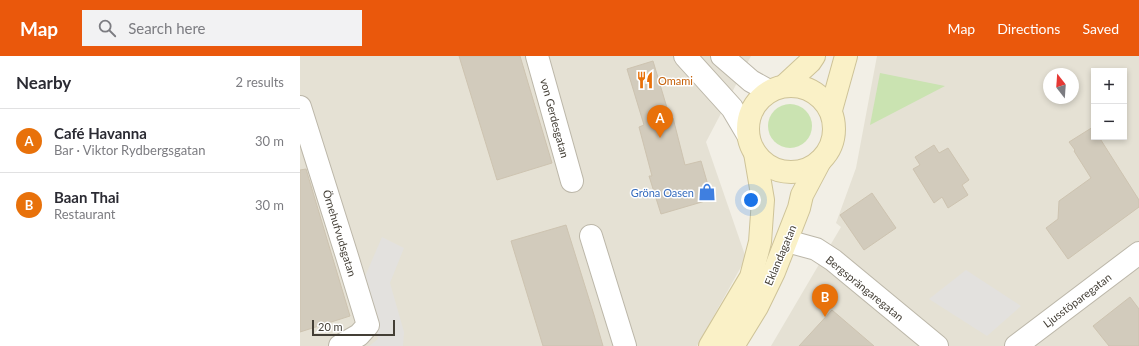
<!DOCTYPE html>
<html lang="en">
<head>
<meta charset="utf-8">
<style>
	body { margin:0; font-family:Lato,sans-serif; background:#f2f2f3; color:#2b2b33 }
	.controls { position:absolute; right:12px; top:12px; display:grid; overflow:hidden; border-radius:0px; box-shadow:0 2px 6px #0003 }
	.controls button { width:36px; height:36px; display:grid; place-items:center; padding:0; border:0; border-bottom:1px solid #e1e1e2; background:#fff; color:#2b2b33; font:20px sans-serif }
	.compass { position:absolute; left:743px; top:12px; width:36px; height:36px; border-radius:50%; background:#fff; box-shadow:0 2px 6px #0003; rotate:343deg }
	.scale { position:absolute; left:12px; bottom:10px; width:83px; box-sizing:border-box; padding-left:4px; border:2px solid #443f36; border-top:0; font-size:11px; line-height:14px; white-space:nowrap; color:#443f36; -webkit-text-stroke:3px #fff; paint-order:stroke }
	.you { position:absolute; left:451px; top:144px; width:14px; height:14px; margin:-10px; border:3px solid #fff; border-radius:50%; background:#1a73e8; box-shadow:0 0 0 6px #1a73e833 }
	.badge { display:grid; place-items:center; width:26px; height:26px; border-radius:50%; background:#ea580c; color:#fff; font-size:13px; font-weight:700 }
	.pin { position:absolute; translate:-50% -33px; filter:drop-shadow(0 1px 2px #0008) }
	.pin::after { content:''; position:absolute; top:21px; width:14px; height:12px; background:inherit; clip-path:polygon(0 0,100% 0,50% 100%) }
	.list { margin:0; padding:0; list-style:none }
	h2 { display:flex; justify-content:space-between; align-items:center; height:52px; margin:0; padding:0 16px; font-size:17px }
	h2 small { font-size:13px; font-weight:400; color:#7c7c81 }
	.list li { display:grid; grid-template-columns:26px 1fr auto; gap:12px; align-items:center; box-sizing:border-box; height:64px; padding:0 16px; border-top:1px solid #e1e1e2 }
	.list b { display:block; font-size:15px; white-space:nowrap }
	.list p { margin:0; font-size:13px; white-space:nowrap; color:#7c7c81 }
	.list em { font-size:13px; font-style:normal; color:#7c7c81 }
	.icon { flex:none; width:22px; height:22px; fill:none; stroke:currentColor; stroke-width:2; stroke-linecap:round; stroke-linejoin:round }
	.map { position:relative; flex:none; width:839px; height:290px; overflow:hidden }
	header { display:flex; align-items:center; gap:24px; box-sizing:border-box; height:56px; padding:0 20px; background:#ea580c; color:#fff }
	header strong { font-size:19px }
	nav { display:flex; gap:22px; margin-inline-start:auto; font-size:14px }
	.search { width:280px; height:36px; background:#f2f2f3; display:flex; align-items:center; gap:10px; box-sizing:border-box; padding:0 14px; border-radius:0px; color:#7c7c81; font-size:15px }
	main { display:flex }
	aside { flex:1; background:#fff }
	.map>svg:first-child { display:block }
	.residential { fill:#e5e1d4; fill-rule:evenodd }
	.green { fill:#cae3b1 }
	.parking { fill:#e3e1de }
	.building { fill:#d2cbbc; stroke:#cdc3b0 }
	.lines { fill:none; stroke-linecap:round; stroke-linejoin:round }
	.street-casing { stroke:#bcb7a9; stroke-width:24 }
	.secondary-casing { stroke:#cec398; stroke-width:24 }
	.street { stroke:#fff; stroke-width:22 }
	.secondary { stroke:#faf1c7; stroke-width:22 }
	.labels { text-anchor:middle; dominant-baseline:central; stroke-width:3; stroke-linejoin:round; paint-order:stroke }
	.food-label { font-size:11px; fill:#c56008; stroke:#fff; text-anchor:start }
	.street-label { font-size:11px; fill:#443f36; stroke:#fff }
	.shop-label { font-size:11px; fill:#366cbe; stroke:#fff; text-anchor:end }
</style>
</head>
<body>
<header>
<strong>Map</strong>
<div class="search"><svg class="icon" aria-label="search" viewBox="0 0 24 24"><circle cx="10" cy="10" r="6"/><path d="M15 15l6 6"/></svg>Search here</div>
<nav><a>Map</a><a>Directions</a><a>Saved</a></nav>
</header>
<main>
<aside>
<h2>Nearby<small>2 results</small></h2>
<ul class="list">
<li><span class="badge" style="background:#e8710a">A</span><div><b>Café Havanna</b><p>Bar · Viktor Rydbergsgatan</p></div><em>30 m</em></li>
<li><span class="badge" style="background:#e8710a">B</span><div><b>Baan Thai</b><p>Restaurant</p></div><em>30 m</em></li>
</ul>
</aside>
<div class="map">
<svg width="839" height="290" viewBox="0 0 839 290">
	<rect width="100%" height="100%" fill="#f2efe6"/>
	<!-- residential -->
	<g class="residential">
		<path d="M 0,0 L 451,0 L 406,86 L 446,202 L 397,290 L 0,290 Z"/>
		<path d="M 577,0 L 839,0 L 839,290 L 471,290 L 541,171 L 536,167 L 556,112 ZM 794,15 L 824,15 L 824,81 L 794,81 ZM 749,18 L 773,18 L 773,42 L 749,42 Z"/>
	</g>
	<!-- green -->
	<g class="green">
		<path d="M 580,17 L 645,30 L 570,69 Z"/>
		<circle cx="490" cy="70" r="22"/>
	</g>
	<!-- parking -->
	<g class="parking">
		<path d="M 82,181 L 104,192 L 90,227 L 104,276 L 103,290 L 69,290 L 78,283 L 63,225 Z"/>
		<path d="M 666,214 L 721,250 L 687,280 L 629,243 Z"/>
	</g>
	<!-- building -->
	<g class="building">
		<path d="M 159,0 L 220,0 L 252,107 L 197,124 Z"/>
		<path d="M 353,5 L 370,62 L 373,62 L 385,109 L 401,105 L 412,143 L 361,158 L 349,120 L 352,120 L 339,71 L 344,69 L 327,13 Z"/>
		<path d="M 793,71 L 794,81 L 799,81 L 839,144 L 839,151 L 768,203 L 746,172 L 758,163 L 759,145 L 791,122 L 774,95 L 775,94 L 769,86 Z"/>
		<path d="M 634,89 L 639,97 L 648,92 L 669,124 L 662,129 L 668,139 L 648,152 L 642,141 L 634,147 L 613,113 L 620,109 L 615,101 Z"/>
		<path d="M 6,113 L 50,260 L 0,276 L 0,114 Z"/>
		<path d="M 572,137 L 596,172 L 564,194 L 540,159 Z"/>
		<path d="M 266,169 L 294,259 L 303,290 L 243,290 L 211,185 Z"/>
		<path d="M 830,241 L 839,253 L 839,290 L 809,290 L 793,270 Z"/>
		<path d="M 532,254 L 574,290 L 499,290 Z"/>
	</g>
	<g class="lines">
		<!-- street casing -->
		<g class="street-casing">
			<g id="street">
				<path d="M 237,0 L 272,125"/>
				<path d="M 385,0 L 432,52 L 448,79"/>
				<path d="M 422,0 L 451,25 L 469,35"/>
				<path d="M 0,51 L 46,197 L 68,269 L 59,279 L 40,290"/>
				<path d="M 291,180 L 325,290"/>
				<path d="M 487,185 L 516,193 L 533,204 L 637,290"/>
				<path d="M 716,290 L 839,197"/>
			</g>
		</g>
		<!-- secondary casing -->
		<g class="secondary-casing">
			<g id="secondary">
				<circle cx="491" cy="73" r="43"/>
				<path d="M 484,30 L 510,6 L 514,0"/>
				<path d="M 531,54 L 546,0"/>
				<path d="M 410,290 L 451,221 L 460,186 L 463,144 L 455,97"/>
				<path d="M 433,290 L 457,251 L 474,216 L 499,152 L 502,139 L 520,105"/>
			</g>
		</g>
		<!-- street -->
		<use href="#street" class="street"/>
		<!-- secondary -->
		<use href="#secondary" class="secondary"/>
	</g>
	<!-- icons -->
	<defs>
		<g id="restaurant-bare" transform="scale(1.38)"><path d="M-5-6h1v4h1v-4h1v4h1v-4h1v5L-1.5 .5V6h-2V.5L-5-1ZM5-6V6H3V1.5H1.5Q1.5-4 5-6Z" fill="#e8710a" stroke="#fff" stroke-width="2.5" paint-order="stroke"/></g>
		<g id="shop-bare" transform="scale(1.38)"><path d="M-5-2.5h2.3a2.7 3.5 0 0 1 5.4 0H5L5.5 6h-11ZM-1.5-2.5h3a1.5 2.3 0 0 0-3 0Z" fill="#3f7fe0" stroke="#fff" stroke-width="2.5" paint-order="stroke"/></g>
	</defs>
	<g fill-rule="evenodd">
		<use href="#restaurant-bare" x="345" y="24"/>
		<use href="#shop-bare" x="407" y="136"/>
	</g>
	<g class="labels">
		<!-- food labels -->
		<g class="food-label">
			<text x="358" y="24">Omami</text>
		</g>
		<!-- street labels -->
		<g class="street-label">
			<text transform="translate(255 62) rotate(75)">von Gerdesgatan</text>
			<text transform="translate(40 177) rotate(73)">Örnehufvudsgatan</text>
			<text transform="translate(480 199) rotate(-67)">Eklandagatan</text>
			<text transform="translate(565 232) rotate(39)">Bergsprängaregatan</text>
			<text transform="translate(777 244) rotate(-37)">Ljusstöparegatan</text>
		</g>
		<!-- shop labels -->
		<g class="shop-label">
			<text x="394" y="136">Gröna Oasen</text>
		</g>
	</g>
</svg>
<div class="controls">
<button>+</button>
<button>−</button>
</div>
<svg class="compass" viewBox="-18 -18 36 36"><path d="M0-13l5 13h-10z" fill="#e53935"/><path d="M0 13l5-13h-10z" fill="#7c7c81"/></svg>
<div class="scale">20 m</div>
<div class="you"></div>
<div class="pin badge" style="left:360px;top:82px;background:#e8710a">A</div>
<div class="pin badge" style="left:525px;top:261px;background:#e8710a">B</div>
</div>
</main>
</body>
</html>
